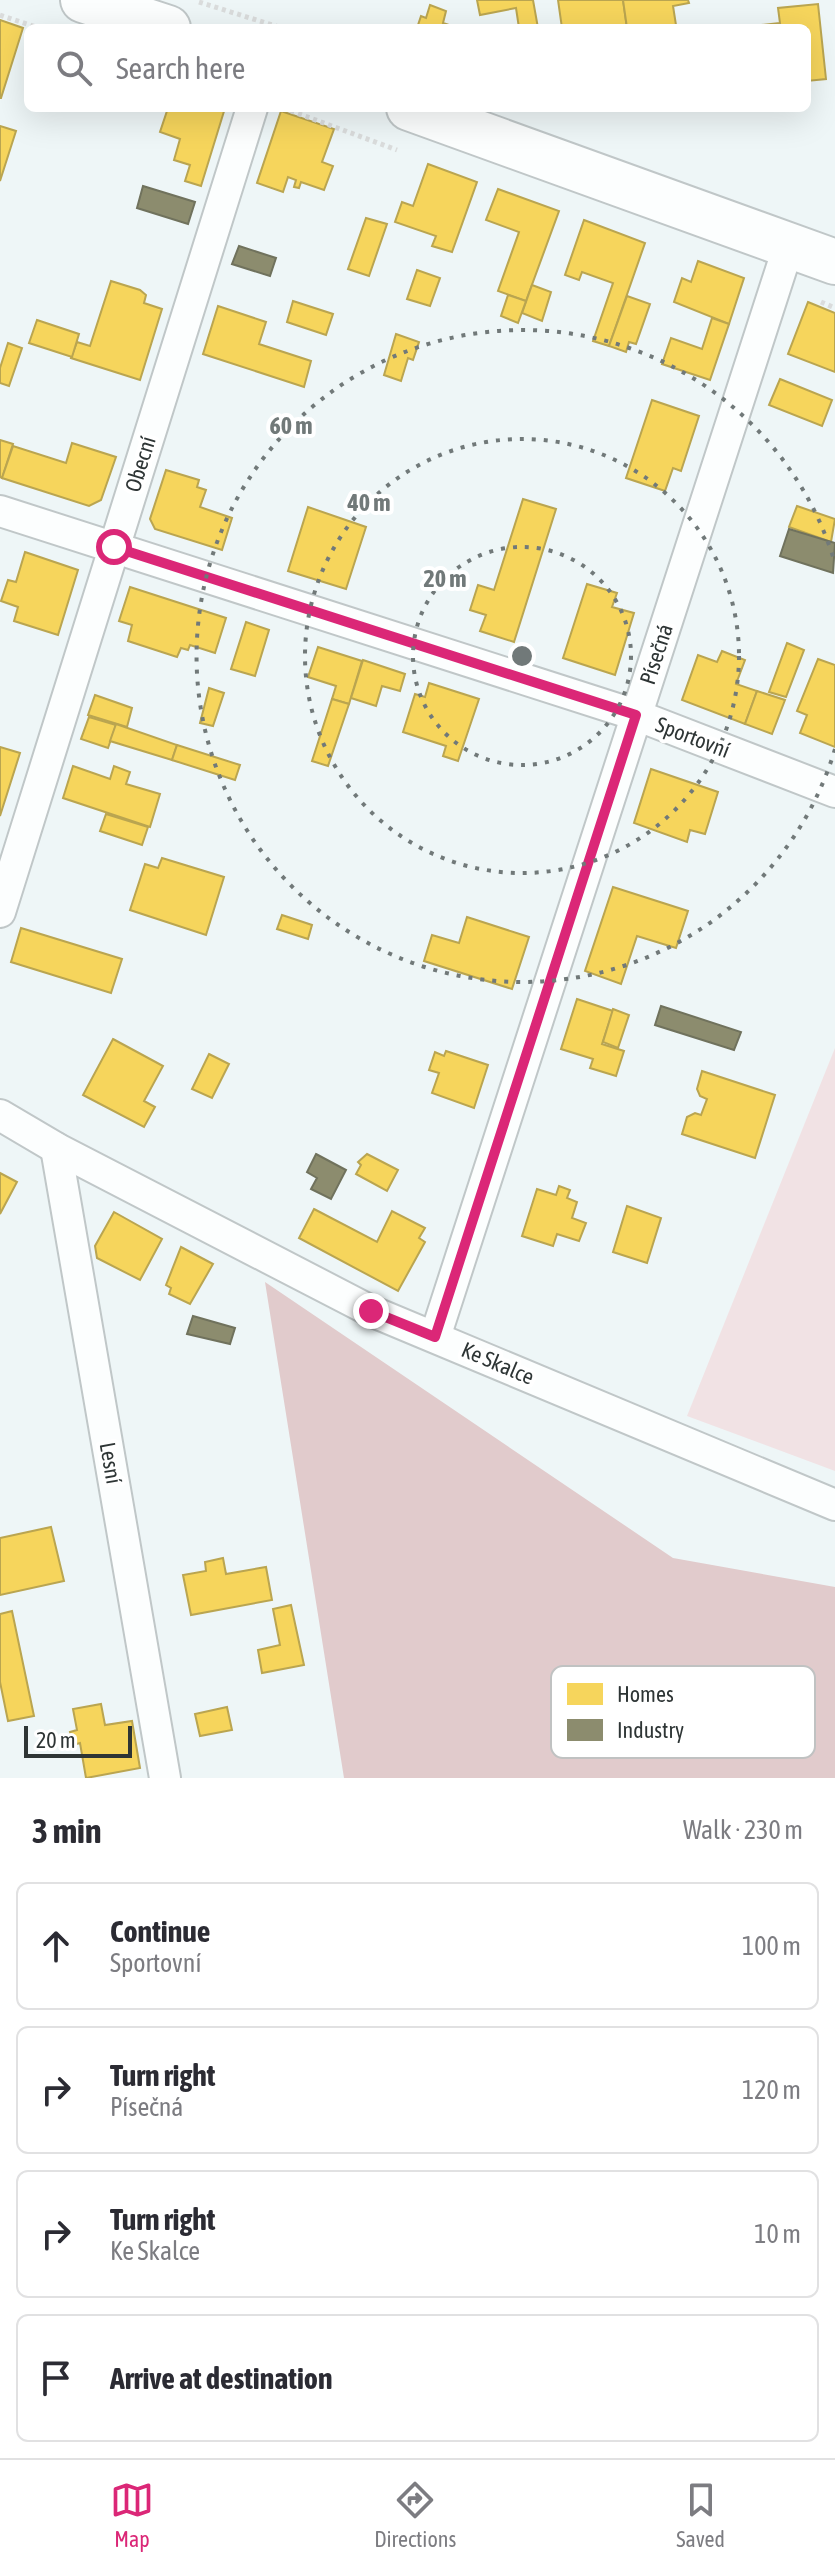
<!DOCTYPE html>
<html lang="en">
<head>
<meta charset="utf-8">
<style>
	body { margin:0; font-family:"Asap Condensed",sans-serif; background:#f2f2f3; color:#2b2b33 }
	.scale { position:absolute; left:24px; bottom:20px; width:108px; box-sizing:border-box; padding-left:8px; border:4px solid #2e3535; border-top:0; font-size:22px; line-height:28px; white-space:nowrap; color:#2e3535; -webkit-text-stroke:6px #fff; paint-order:stroke }
	.stop { position:absolute; width:24px; height:24px; margin:-18px; border:6px solid #db2777; border-radius:50%; background:#fff }
	.stop.end { background:#db2777; border-color:#fff; box-shadow:0 2px 8px #0008 }
	.list { margin:0; padding:0; list-style:none }
	h2 { display:flex; justify-content:space-between; align-items:center; height:104px; margin:0; padding:0 32px; font-size:34px }
	h2 small { font-size:26px; font-weight:400; color:#7c7c81 }
	.list li { display:grid; grid-template-columns:52px 1fr auto; gap:24px; align-items:center; box-sizing:border-box; height:128px; margin:0 16px 16px; padding:0 16px; border:2px solid #e1e1e2; border-radius:12px }
	.list b { display:block; font-size:30px; white-space:nowrap }
	.list p { margin:0; font-size:26px; white-space:nowrap; color:#7c7c81 }
	.list em { font-size:26px; font-style:normal; color:#7c7c81 }
	.icon { flex:none; width:44px; height:44px; fill:none; stroke:currentColor; stroke-width:2; stroke-linecap:round; stroke-linejoin:round }
	.map { position:relative; flex:none; width:835px; height:1778px; overflow:hidden }
	.search { position:absolute; background:#fff; box-shadow:0 8px 32px #0002; left:24px; right:24px; top:24px; height:88px; display:flex; align-items:center; gap:20px; box-sizing:border-box; padding:0 28px; border-radius:12px; color:#7c7c81; font-size:30px }
	.sheet { height:680px; background:#fff }
	nav { display:flex; justify-content:space-around; align-items:center; box-sizing:border-box; height:112px; border-top:2px solid #e1e1e2; background:#fff; font-size:22px; color:#7c7c81 }
	nav a { display:grid; justify-items:center; gap:4px }
	nav .on { color:#db2777 }
	.map>svg:first-child { display:block }
	.green { fill:#f1e2e4 }
	.forest { fill:#e1cbcc }
	.homes { fill:#f6d55c; stroke:#baa550; stroke-width:2 }
	.industry { fill:#8c8c6e; stroke:#70725d; stroke-width:2 }
	.lines { fill:none; stroke-linecap:round; stroke-linejoin:round }
	.street-casing { stroke:#c0c7c8; stroke-width:34 }
	.secondary-casing { stroke:#c0c7c8; stroke-width:48 }
	.path { stroke:#dadcdc; stroke-width:5; stroke-dasharray:4 4; stroke-linecap:butt }
	.street { stroke:#fcfefe; stroke-width:30 }
	.secondary { stroke:#fcfefe; stroke-width:44 }
	.route { stroke:#db2777; stroke-width:10 }
	.ring { fill:none; stroke:#717979; stroke-width:4; stroke-dasharray:4 8 }
	.labels { text-anchor:middle; dominant-baseline:central; stroke-width:8; stroke-linejoin:round; paint-order:stroke }
	.street-label { font-size:22px; fill:#2e3535; stroke:#fff }
	.key { fill:#fff; stroke:#c0c2c2; stroke-width:2 }
	.key-label { font-size:22px; fill:#2e3535 }
	.centre { fill:#717979; stroke:#fff; stroke-width:4 }
	.ring-label { font-size:24px; text-anchor:middle; font-weight:bold; fill:#717979; stroke:#fff; stroke-width:8; stroke-linejoin:round; paint-order:stroke }
</style>
</head>
<body>
<div class="map">
<svg width="835" height="1778" viewBox="0 0 835 1778">
	<rect width="100%" height="100%" fill="#eef6f7"/>
	<!-- green -->
	<path class="green" d="M 835,1048 L 835,1471 L 687,1416 Z"/>
	<!-- forest -->
	<path class="forest" d="M 265,1282 L 673,1558 L 835,1587 L 835,1778 L 344,1778 Z"/>
	<!-- homes -->
	<g class="homes">
		<path d="M 477,0 L 533,0 L 538,28 L 519,28 L 516,8 L 480,15 Z"/>
		<path d="M 558,0 L 623,0 L 627,28 L 562,28 Z"/>
		<path d="M 623,0 L 688,0 L 689,3 L 673,6 L 676,25 L 627,28 Z"/>
		<path d="M 818,4 L 826,79 L 807,81 L 807,28 L 762,28 L 762,25 L 780,23 L 778,8 Z"/>
		<path d="M 430,5 L 446,11 L 443,23 L 458,28 L 417,28 L 421,16 L 426,18 Z"/>
		<path d="M 0,20 L 23,28 L 1,98 L 0,98 Z"/>
		<path d="M 168,108 L 225,108 L 201,186 L 185,181 L 190,165 L 174,160 L 180,139 L 160,132 Z"/>
		<path d="M 281,111 L 334,129 L 322,162 L 333,166 L 324,190 L 301,182 L 299,188 L 294,187 L 296,180 L 288,177 L 283,192 L 257,183 Z"/>
		<path d="M 0,126 L 16,131 L 0,181 Z"/>
		<path d="M 428,164 L 477,182 L 452,252 L 432,246 L 436,236 L 395,222 L 402,202 L 413,206 Z"/>
		<path d="M 498,189 L 559,211 L 526,301 L 498,291 L 519,232 L 486,220 Z"/>
		<path d="M 366,218 L 387,224 L 369,276 L 348,269 Z"/>
		<path d="M 584,220 L 645,243 L 609,346 L 593,341 L 613,283 L 582,272 L 579,280 L 565,275 Z"/>
		<path d="M 698,261 L 744,278 L 729,324 L 674,302 L 682,278 L 691,282 Z"/>
		<path d="M 417,270 L 440,278 L 430,306 L 407,299 Z"/>
		<path d="M 111,281 L 140,290 L 146,295 L 144,303 L 162,309 L 140,380 L 71,358 L 77,342 L 90,346 Z"/>
		<path d="M 532,285 L 551,292 L 542,321 L 522,313 Z"/>
		<path d="M 508,295 L 526,301 L 518,323 L 501,316 Z"/>
		<path d="M 627,296 L 650,304 L 636,344 L 629,342 L 626,352 L 609,346 Z"/>
		<path d="M 293,301 L 333,314 L 326,335 L 287,322 Z"/>
		<path d="M 808,302 L 835,313 L 835,372 L 788,354 Z"/>
		<path d="M 218,306 L 266,322 L 259,344 L 311,361 L 304,387 L 203,354 Z"/>
		<path d="M 712,318 L 729,324 L 710,380 L 662,364 L 671,338 L 702,349 Z"/>
		<path d="M 37,320 L 79,334 L 72,357 L 29,343 Z"/>
		<path d="M 396,334 L 419,342 L 413,360 L 408,358 L 401,381 L 384,375 Z"/>
		<path d="M 8,343 L 22,348 L 9,386 L 0,383 L 0,368 Z"/>
		<path d="M 780,379 L 832,400 L 822,426 L 769,405 Z"/>
		<path d="M 652,400 L 699,416 L 681,471 L 673,468 L 665,491 L 626,478 Z"/>
		<path d="M 0,440 L 13,444 L 2,478 L 0,477 Z"/>
		<path d="M 72,443 L 116,457 L 101,500 L 89,506 L 2,478 L 13,446 L 66,463 Z"/>
		<path d="M 166,470 L 199,480 L 197,487 L 206,490 L 200,507 L 232,518 L 222,550 L 155,529 L 150,519 Z"/>
		<path d="M 523,499 L 556,509 L 514,642 L 480,631 L 486,615 L 470,610 L 478,585 L 494,590 Z"/>
		<path d="M 797,506 L 835,519 L 831,542 L 789,527 Z"/>
		<path d="M 308,507 L 366,527 L 346,589 L 288,571 Z"/>
		<path d="M 25,552 L 78,570 L 58,635 L 14,621 L 18,607 L 1,601 L 8,580 L 16,582 Z"/>
		<path d="M 587,584 L 617,593 L 612,607 L 634,613 L 615,675 L 563,658 Z"/>
		<path d="M 130,587 L 226,618 L 215,653 L 190,645 L 188,650 L 181,648 L 177,657 L 128,641 L 132,625 L 119,621 Z"/>
		<path d="M 246,622 L 269,630 L 255,676 L 231,669 Z"/>
		<path d="M 787,643 L 804,650 L 786,697 L 769,692 Z"/>
		<path d="M 318,647 L 362,661 L 349,704 L 332,699 L 336,686 L 308,677 Z"/>
		<path d="M 722,651 L 745,660 L 736,684 L 757,691 L 745,724 L 682,700 L 698,655 L 717,662 Z"/>
		<path d="M 818,659 L 835,665 L 835,747 L 800,733 L 807,715 L 797,711 Z"/>
		<path d="M 363,660 L 405,674 L 400,691 L 382,686 L 376,706 L 351,698 Z"/>
		<path d="M 429,683 L 479,699 L 458,761 L 443,756 L 446,746 L 403,732 L 415,694 L 425,697 Z"/>
		<path d="M 209,688 L 224,693 L 213,726 L 200,723 Z"/>
		<path d="M 757,691 L 785,700 L 772,734 L 745,724 Z"/>
		<path d="M 95,695 L 132,708 L 127,727 L 88,715 Z"/>
		<path d="M 332,699 L 349,704 L 328,766 L 312,761 Z"/>
		<path d="M 89,717 L 116,725 L 108,748 L 81,739 Z"/>
		<path d="M 116,724 L 177,745 L 172,760 L 110,741 Z"/>
		<path d="M 177,745 L 240,765 L 235,780 L 172,760 Z"/>
		<path d="M 0,747 L 20,753 L 0,816 Z"/>
		<path d="M 73,766 L 110,779 L 114,766 L 130,772 L 126,784 L 160,794 L 150,827 L 63,798 Z"/>
		<path d="M 651,769 L 718,792 L 705,834 L 690,830 L 687,842 L 634,823 Z"/>
		<path d="M 106,814 L 148,827 L 142,845 L 100,831 Z"/>
		<path d="M 162,858 L 224,877 L 206,935 L 130,910 L 145,864 L 158,868 Z"/>
		<path d="M 613,887 L 688,911 L 676,948 L 637,936 L 621,984 L 585,971 Z"/>
		<path d="M 282,915 L 312,925 L 308,939 L 277,929 Z"/>
		<path d="M 467,917 L 529,937 L 512,989 L 424,961 L 432,935 L 459,943 Z"/>
		<path d="M 21,928 L 122,959 L 111,993 L 11,962 Z"/>
		<path d="M 577,999 L 613,1011 L 602,1044 L 624,1051 L 616,1076 L 590,1068 L 593,1059 L 561,1049 Z"/>
		<path d="M 613,1009 L 629,1015 L 618,1048 L 603,1042 Z"/>
		<path d="M 113,1039 L 163,1066 L 144,1101 L 155,1107 L 144,1127 L 83,1095 Z"/>
		<path d="M 446,1051 L 488,1065 L 474,1108 L 432,1093 L 439,1073 L 429,1070 L 435,1052 L 444,1056 Z"/>
		<path d="M 209,1054 L 229,1064 L 212,1098 L 192,1089 Z"/>
		<path d="M 702,1071 L 775,1095 L 755,1158 L 682,1134 L 687,1117 L 695,1113 L 701,1115 L 707,1099 L 700,1096 L 697,1089 Z"/>
		<path d="M 367,1154 L 398,1170 L 387,1191 L 356,1174 L 361,1165 L 358,1162 Z"/>
		<path d="M 0,1173 L 17,1182 L 0,1214 Z"/>
		<path d="M 559,1186 L 570,1190 L 567,1198 L 577,1202 L 572,1218 L 586,1223 L 579,1241 L 557,1234 L 553,1246 L 522,1236 L 537,1189 L 556,1195 Z"/>
		<path d="M 627,1206 L 661,1218 L 647,1263 L 613,1252 Z"/>
		<path d="M 314,1209 L 377,1242 L 392,1211 L 425,1228 L 419,1238 L 425,1242 L 398,1291 L 299,1238 Z"/>
		<path d="M 114,1212 L 162,1239 L 140,1280 L 97,1258 L 95,1246 Z"/>
		<path d="M 181,1247 L 213,1264 L 190,1304 L 169,1294 L 171,1288 L 166,1285 Z"/>
		<path d="M 51,1527 L 64,1581 L 0,1595 L 0,1538 Z"/>
		<path d="M 223,1558 L 226,1574 L 266,1567 L 272,1600 L 191,1615 L 183,1575 L 206,1571 L 205,1562 Z"/>
		<path d="M 291,1605 L 304,1665 L 262,1673 L 258,1650 L 280,1645 L 273,1609 Z"/>
		<path d="M 12,1611 L 34,1716 L 8,1721 L 0,1682 L 0,1614 Z"/>
		<path d="M 101,1704 L 105,1725 L 132,1721 L 140,1768 L 86,1778 L 80,1743 L 73,1745 L 70,1732 L 77,1730 L 73,1709 Z"/>
		<path d="M 227,1707 L 232,1730 L 200,1736 L 195,1714 Z"/>
	</g>
	<!-- industry -->
	<g class="industry">
		<path d="M 143,186 L 195,202 L 188,224 L 137,208 Z"/>
		<path d="M 239,246 L 276,258 L 270,276 L 232,264 Z"/>
		<path d="M 789,529 L 835,543 L 833,573 L 780,556 Z"/>
		<path d="M 661,1006 L 741,1032 L 734,1050 L 655,1025 Z"/>
		<path d="M 316,1154 L 346,1170 L 331,1199 L 311,1189 L 317,1178 L 307,1172 Z"/>
		<path d="M 193,1316 L 235,1328 L 230,1344 L 187,1334 Z"/>
	</g>
	<g class="lines">
		<!-- street casing -->
		<g class="street-casing">
			<g id="street">
				<path d="M 0,511 L 636,715 L 835,792"/>
				<path d="M 0,912 L 252,108"/>
				<path d="M 0,1115 L 56,1148 L 371,1311 L 835,1505"/>
				<path d="M 56,1148 L 165,1778"/>
				<path d="M 435,1337 L 789,245"/>
			</g>
		</g>
		<!-- secondary casing -->
		<g class="secondary-casing">
			<g id="secondary">
				<path d="M 83,0 L 168,28"/>
				<path d="M 409,108 L 835,262"/>
			</g>
		</g>
		<!-- path -->
		<g class="path">
			<path d="M 199,2 L 282,28"/>
			<path d="M 0,15 L 39,28"/>
			<path d="M 283,108 L 397,150"/>
			<path d="M 821,302 L 835,308"/>
		</g>
		<!-- street -->
		<use href="#street" class="street"/>
		<!-- secondary -->
		<use href="#secondary" class="secondary"/>
	</g>
	<g class="lines">
		<!-- route -->
		<path class="route" d="M 114,547 L 636,715 L 435,1337 L 371,1311"/>
	</g>
	<!-- distance rings -->
	<g class="ring">
		<circle cx="522" cy="656" r="109"/>
		<circle cx="522" cy="656" r="217"/>
		<path d="M835 749A326 326 0 1 1 835 563"/>
	</g>
	<g class="labels">
		<!-- street labels -->
		<g class="street-label">
			<text transform="translate(140 464) rotate(-73)">Obecní</text>
			<text transform="translate(656 654) rotate(-72)">Písečná</text>
			<text transform="translate(693 737) rotate(21)">Sportovní</text>
			<text transform="translate(498 1363) rotate(23)">Ke Skalce</text>
			<text transform="translate(111 1463) rotate(80)">Lesní</text>
		</g>
	</g>
	<!-- legend -->
	<rect x="551" y="1666" width="264" height="92" rx="12" class="key"/>
	<rect x="567" y="1683" width="36" height="22" fill="#f6d55c"/>
	<rect x="567" y="1719" width="36" height="22" fill="#8c8c6e"/>
	<g class="key-label">
		<text x="617" y="1702">Homes</text>
		<text x="617" y="1738">Industry</text>
	</g>
	<circle cx="522" cy="656" r="12" class="centre"/>
	<g class="ring-label">
		<text x="291" y="434">60 m</text>
		<text x="369" y="511">40 m</text>
		<text x="445" y="587">20 m</text>
	</g>
</svg>
<div class="scale">20 m</div>
<div class="stop" style="left:114px;top:547px"></div>
<div class="stop end" style="left:371px;top:1311px"></div>
<div class="search"><svg class="icon" aria-label="search" viewBox="0 0 24 24"><circle cx="10" cy="10" r="6"/><path d="M15 15l6 6"/></svg>Search here</div>
</div>
<section class="sheet">
<h2>3 min<small>Walk · 230 m</small></h2>
<ul class="list">
<li><svg class="icon" aria-label="ahead" viewBox="0 0 24 24"><path d="M12 20V5M6 11l6-6 6 6"/></svg><div><b>Continue</b><p>Sportovní</p></div><em>100 m</em></li>
<li><svg class="icon" aria-label="right" viewBox="0 0 24 24"><path d="M7 20v-9h11M14 6l5 5-5 5"/></svg><div><b>Turn right</b><p>Písečná</p></div><em>120 m</em></li>
<li><svg class="icon" aria-label="right" viewBox="0 0 24 24"><path d="M7 20v-9h11M14 6l5 5-5 5"/></svg><div><b>Turn right</b><p>Ke Skalce</p></div><em>10 m</em></li>
<li><svg class="icon" aria-label="arrive" viewBox="0 0 24 24"><path d="M6 21V4h12l-3 4 3 4H6"/></svg><div><b>Arrive at destination</b></div></li>
</ul>
</section>
<nav>
<a class="on"><svg class="icon" aria-label="map" viewBox="0 0 24 24"><path d="M3 6l6-2 6 2 6-2v14l-6 2-6-2-6 2zM9 4v14M15 6v14"/></svg>Map</a>
<a><svg class="icon" aria-label="directions" viewBox="0 0 24 24"><path d="M12 3l9 9-9 9-9-9zM9 14v-3h6M13 9l2 2-2 2"/></svg>Directions</a>
<a><svg class="icon" aria-label="saved" viewBox="0 0 24 24"><path d="M7 4h10v16l-5-4-5 4z"/></svg>Saved</a>
</nav>
</body>
</html>
